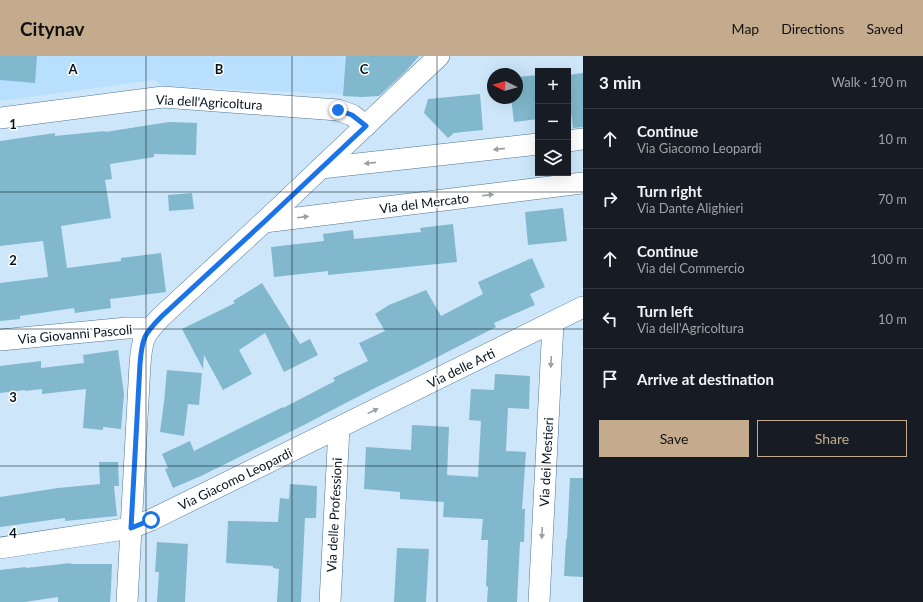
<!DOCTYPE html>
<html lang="en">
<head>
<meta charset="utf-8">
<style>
	body { margin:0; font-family:Lato,sans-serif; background:#242831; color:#f1f3f6 }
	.controls { position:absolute; right:12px; top:12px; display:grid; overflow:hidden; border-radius:0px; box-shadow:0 4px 16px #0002 }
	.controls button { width:36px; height:36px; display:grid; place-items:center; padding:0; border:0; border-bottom:1px solid #363941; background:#171b24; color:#f1f3f6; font:20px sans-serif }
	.compass { position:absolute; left:487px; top:12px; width:36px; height:36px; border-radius:50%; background:#171b24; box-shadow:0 4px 16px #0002; rotate:275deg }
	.stop { position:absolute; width:12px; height:12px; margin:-9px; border:3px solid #1a73e8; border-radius:50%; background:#fff }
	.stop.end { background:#1a73e8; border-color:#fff; box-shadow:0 1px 4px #0008 }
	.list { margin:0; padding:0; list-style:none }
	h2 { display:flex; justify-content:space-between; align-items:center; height:52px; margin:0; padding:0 16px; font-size:17px }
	h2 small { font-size:13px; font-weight:400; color:#9ea1a6 }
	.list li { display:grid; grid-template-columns:26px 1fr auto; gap:12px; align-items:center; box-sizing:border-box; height:60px; padding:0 16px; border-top:1px solid #363941 }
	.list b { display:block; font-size:15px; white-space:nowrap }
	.list p { margin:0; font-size:13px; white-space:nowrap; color:#9ea1a6 }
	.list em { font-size:13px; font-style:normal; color:#9ea1a6 }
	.actions { display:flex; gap:8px; padding:12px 16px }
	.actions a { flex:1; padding:9px 0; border:1px solid #c4ab8d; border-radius:0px; text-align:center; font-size:14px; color:#c4ab8d }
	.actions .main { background:#c4ab8d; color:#111 }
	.icon { flex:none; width:22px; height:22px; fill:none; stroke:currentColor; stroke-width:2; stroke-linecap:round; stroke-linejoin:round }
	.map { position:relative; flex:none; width:583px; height:546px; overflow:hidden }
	header { display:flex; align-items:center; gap:24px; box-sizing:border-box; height:56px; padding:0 20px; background:#c4ab8d; color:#111 }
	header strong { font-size:19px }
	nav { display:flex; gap:22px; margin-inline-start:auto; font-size:14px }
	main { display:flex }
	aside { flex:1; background:#171b24 }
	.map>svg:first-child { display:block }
	.built { fill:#b9dfff }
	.building { fill:#81b8cd }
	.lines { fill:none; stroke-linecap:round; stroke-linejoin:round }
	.street-casing { stroke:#507795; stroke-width:22 }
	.street { stroke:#fff; stroke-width:21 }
	.oneway { fill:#9ba0a5 }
	.route { stroke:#1a73e8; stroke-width:5 }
	.grid { fill:none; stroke:#04121e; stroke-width:1; stroke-opacity:0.55 }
	.labels { text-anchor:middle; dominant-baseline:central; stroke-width:3; stroke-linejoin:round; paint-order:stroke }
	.street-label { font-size:13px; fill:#04121e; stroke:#fff }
	.grid-label { font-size:13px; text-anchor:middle; font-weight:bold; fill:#04121e; stroke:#fff; stroke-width:3; stroke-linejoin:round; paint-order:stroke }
</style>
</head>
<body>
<header>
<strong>Citynav</strong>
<nav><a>Map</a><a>Directions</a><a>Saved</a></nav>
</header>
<main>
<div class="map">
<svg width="583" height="546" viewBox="0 0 583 546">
	<rect width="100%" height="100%" fill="#cde6fa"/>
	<!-- built -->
	<path class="built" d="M 0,0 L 421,0 L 382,38 L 356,39 L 162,30 L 155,24 L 0,45 Z"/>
	<!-- building -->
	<g class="building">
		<path d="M 0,0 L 37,0 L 35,27 L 0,24 Z"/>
		<path d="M 346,0 L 419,0 L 406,15 L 379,40 L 362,41 L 343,40 Z"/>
		<path d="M 583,17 L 583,71 L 573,72 L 568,33 L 568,19 Z"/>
		<path d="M 538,19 L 538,63 L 514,66 L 511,42 L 517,42 L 517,21 Z"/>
		<path d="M 480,38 L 483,74 L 454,77 L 448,82 L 424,57 L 428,43 Z"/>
		<path d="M 169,66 L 197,67 L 196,99 L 154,98 L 154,101 L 110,108 L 112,123 L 105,124 L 111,162 L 61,170 L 67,212 L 121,205 L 121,202 L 161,197 L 166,236 L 110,243 L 111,252 L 75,257 L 74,252 L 20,260 L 20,263 L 0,265 L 0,227 L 48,221 L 43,185 L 0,190 L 0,85 L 55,77 L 55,80 L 105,75 L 105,76 Z"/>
		<path d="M 192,137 L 194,153 L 169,155 L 168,139 Z"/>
		<path d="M 563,152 L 567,185 L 528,189 L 525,156 Z"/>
		<path d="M 453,168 L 457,206 L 328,219 L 328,215 L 274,221 L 271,191 L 324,185 L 323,178 L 353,174 L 354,183 L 421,176 L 420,172 Z"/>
		<path d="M 532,202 L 545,231 L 530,238 L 535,249 L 494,267 L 496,271 L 418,311 L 375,332 L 338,351 L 306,368 L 201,420 L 173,432 L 165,413 L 168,412 L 162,398 L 190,385 L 194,395 L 283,351 L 283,352 L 335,325 L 333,322 L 368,305 L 359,287 L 385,275 L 375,258 L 389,249 L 426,234 L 441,260 L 483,238 L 478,226 Z"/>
		<path d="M 262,227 L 300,288 L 310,283 L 318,299 L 284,316 L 265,277 L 239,294 L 252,318 L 223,334 L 204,299 L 203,313 L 182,273 L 235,247 L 233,245 Z"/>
		<path d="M 118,294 L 124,338 L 121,373 L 103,371 L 103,374 L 83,372 L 86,333 L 42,338 L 42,333 L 25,335 L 25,334 L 0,337 L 0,310 L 41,305 L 41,312 L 84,307 L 83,299 Z"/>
		<path d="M 167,314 L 202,317 L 199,349 L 188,348 L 184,380 L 160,376 L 164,346 Z"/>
		<path d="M 495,318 L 530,320 L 529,353 L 508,352 L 506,395 L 526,396 L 522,453 L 525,453 L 524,486 L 520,486 L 517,546 L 487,546 L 488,531 L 486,530 L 488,484 L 481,484 L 483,463 L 443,461 L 444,446 L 400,443 L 400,436 L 364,433 L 366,391 L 411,394 L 412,369 L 449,371 L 447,419 L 478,421 L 481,365 L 469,364 L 471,333 L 494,334 Z"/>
		<path d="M 99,406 L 118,406 L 119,430 L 114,430 L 117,460 L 65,465 L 65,462 L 0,471 L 0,441 L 58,432 L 100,428 Z"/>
		<path d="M 570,422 L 583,422 L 583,521 L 564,520 L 566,483 L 567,483 Z"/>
		<path d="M 290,428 L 317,430 L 316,462 L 305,462 L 301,546 L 277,546 L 279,513 L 273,512 L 273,510 L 226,507 L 228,465 L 278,466 L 280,442 L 289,443 Z"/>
		<path d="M 157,486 L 188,488 L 185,546 L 157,546 L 159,516 L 155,516 Z"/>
		<path d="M 397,492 L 429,493 L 426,546 L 394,546 Z"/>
		<path d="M 71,507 L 71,508 L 112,508 L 111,533 L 110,546 L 58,546 L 58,541 L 25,546 L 0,546 L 0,514 L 26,511 L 26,512 Z"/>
	</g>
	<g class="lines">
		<!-- street casing -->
		<g class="street-casing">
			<g id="street">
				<path d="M 0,62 L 163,41 L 338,54 L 352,59 L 366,70"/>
				<path d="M 568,85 L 583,83"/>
				<path d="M 321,112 L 538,88"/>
				<path d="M 264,166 L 583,127"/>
				<path d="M 0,284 L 127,272 L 150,272"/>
				<path d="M 0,492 L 131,472 L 151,464 L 583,251"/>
				<path d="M 127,546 L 140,308 C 142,282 144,278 162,260 L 264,166 L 439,0"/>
				<path d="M 330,546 L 339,372"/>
				<path d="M 539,546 L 553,267"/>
			</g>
		</g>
		<!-- street -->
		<use href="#street" class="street"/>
	</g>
	<!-- one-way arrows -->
	<defs><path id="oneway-solid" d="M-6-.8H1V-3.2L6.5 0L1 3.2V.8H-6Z"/></defs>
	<g class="oneway">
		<use href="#oneway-solid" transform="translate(499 93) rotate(174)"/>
		<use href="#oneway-solid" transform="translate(370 107) rotate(174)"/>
		<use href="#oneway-solid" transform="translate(488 139) rotate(-7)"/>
		<use href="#oneway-solid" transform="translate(303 161) rotate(-7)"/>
		<use href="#oneway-solid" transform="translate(551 306) rotate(93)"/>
		<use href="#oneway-solid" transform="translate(373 355) rotate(-26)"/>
		<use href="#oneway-solid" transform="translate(542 477) rotate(93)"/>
	</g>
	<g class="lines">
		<!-- route -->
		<path class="route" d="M 151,464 L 131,472 L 140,308 C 142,282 144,278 162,260 L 264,166 L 366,70 L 352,59 L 338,54"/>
	</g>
	<!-- grid -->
	<path class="grid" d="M 146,0 L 146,546M 292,0 L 292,546M 437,0 L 437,546M 0,136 L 583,136M 0,273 L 583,273M 0,410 L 583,410"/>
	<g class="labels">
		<!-- street labels -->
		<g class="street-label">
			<text transform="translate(209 46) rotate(3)">Via dell'Agricoltura</text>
			<text transform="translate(424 147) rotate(-7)">Via del Mercato</text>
			<text transform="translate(75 278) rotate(-5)">Via Giovanni Pascoli</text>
			<text transform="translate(461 312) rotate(-26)">Via delle Arti</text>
			<text transform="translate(546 406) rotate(-87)">Via dei Mestieri</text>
			<text transform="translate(235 423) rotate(-26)">Via Giacomo Leopardi</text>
			<text transform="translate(334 459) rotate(-87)">Via delle Professioni</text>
		</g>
	</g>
	<g class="grid-label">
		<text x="73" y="18">A</text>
		<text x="219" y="18">B</text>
		<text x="364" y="18">C</text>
		<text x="13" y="73">1</text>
		<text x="13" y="209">2</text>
		<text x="13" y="346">3</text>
		<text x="13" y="482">4</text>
	</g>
</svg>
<div class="controls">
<button>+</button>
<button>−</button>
<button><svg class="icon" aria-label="layers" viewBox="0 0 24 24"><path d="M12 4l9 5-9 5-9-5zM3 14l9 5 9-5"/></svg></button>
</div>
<svg class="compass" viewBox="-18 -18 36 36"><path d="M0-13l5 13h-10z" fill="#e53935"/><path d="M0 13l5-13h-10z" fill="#9ea1a6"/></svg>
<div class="stop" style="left:151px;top:464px"></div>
<div class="stop end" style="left:338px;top:54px"></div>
</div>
<aside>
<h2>3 min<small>Walk · 190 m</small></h2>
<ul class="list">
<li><svg class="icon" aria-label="ahead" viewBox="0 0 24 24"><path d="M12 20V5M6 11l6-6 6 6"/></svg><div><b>Continue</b><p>Via Giacomo Leopardi</p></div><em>10 m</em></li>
<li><svg class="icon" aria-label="right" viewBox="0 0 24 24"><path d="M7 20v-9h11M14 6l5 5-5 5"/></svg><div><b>Turn right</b><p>Via Dante Alighieri</p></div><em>70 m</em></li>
<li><svg class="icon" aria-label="ahead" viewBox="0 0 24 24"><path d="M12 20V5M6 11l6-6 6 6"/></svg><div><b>Continue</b><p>Via del Commercio</p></div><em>100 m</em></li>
<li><svg class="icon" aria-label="left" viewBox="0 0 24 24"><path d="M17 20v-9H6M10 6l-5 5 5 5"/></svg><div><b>Turn left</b><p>Via dell'Agricoltura</p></div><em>10 m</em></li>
<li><svg class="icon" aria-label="arrive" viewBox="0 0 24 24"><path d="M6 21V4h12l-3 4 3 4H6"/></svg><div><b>Arrive at destination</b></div></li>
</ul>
<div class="actions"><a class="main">Save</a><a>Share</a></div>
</aside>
</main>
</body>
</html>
